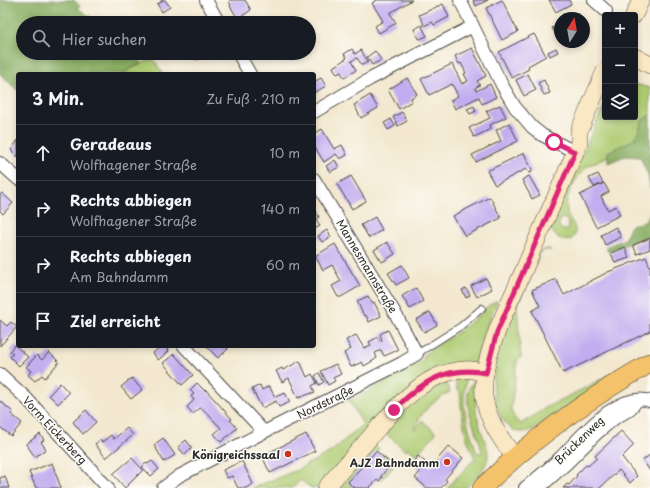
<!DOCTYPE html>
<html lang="de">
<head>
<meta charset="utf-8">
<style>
	body { margin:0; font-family:"Playpen Sans",sans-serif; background:#242831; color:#f1f3f6 }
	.controls { position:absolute; right:12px; top:12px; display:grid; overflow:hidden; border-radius:4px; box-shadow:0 2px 6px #0003 }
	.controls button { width:36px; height:36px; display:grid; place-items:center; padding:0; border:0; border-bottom:1px solid #363941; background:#171b24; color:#f1f3f6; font:20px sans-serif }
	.compass { position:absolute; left:554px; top:12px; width:36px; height:36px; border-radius:50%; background:#171b24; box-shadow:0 2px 6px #0003; rotate:11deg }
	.stop { position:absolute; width:12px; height:12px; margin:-9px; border:3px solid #db2777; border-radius:50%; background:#fff }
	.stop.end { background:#db2777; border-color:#fff; box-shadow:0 1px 4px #0008 }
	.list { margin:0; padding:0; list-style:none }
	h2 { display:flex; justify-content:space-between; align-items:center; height:52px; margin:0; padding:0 16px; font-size:17px }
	h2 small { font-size:13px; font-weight:400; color:#9ea1a6 }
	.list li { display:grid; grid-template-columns:26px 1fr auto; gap:12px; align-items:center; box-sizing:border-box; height:56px; padding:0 16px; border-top:1px solid #363941 }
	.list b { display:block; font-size:15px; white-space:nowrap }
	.list p { margin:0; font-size:13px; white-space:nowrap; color:#9ea1a6 }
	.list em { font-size:13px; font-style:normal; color:#9ea1a6 }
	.icon { flex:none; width:22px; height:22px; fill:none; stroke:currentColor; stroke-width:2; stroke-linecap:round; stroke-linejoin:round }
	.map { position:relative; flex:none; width:650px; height:488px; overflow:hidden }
	.search { position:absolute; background:#171b24; box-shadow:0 2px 6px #0003; left:16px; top:16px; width:300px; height:44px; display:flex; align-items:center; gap:10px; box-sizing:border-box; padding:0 14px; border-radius:22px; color:#9ea1a6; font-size:15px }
	.panel { position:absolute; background:#171b24; box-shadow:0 2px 6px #0003; left:16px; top:72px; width:300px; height:276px; border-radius:4px }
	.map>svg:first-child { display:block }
	.green { fill:#aecb71; stroke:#6c7b4e; fill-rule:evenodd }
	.forest { fill:#8aaf63; stroke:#5a6d47 }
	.building { fill:#c1adef }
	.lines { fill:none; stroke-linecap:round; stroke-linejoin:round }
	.lane-casing { stroke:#494744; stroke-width:8 }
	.street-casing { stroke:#494744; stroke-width:14 }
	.secondary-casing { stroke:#494744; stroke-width:18 }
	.primary-casing { stroke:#494744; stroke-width:20 }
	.lane { stroke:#fff; stroke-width:6 }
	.street { stroke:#fff; stroke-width:12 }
	.secondary { stroke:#fae7c3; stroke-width:17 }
	.primary { stroke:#f3c26a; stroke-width:19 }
	.route { stroke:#db2777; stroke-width:5 }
	.poi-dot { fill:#c8321e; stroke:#fdfcf7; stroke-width:1.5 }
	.labels { text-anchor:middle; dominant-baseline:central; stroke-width:3; stroke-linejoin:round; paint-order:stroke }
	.street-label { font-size:11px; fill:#2b2b2b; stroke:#fdfcf7 }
	.poi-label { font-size:11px; font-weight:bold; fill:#2b2b2b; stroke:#fdfcf7; text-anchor:end }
</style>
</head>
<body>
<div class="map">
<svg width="650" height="488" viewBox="0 0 650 488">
	<rect width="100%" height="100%" fill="#fdfcf7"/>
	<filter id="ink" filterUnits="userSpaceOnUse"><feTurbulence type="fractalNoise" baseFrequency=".025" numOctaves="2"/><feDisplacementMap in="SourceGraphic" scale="8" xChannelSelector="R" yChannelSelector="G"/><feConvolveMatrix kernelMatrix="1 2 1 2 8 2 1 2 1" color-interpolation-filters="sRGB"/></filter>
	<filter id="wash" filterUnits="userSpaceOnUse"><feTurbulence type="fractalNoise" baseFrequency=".012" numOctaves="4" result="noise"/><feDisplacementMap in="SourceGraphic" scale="16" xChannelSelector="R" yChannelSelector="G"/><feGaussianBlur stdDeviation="0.9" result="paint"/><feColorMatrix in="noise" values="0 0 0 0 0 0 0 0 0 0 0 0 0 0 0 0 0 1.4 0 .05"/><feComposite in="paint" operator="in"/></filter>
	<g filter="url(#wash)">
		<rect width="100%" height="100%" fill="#f3e8cf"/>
		<!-- green -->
		<g class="green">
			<path d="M 153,58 L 163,74 L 121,74 Z"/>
			<path d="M 635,84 L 650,88 L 650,115 L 643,120 L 635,139 L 608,152 L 608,156 C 601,160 593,163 586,167 C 583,170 581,174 578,177 C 571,187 565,197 567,211 C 568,218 577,226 575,234 C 570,248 553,237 550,227 L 605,103 L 605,117 L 635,117 ZM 560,218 L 563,218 L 567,220 L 569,226 L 567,230 L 562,230 L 559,226 Z"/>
			<path d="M 548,249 L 551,250 C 546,250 543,249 540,253 L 517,306 L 521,357 L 517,361 L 511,410 L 515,419 L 521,424 L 545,408 L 583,389 L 624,366 L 650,353 L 650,355 L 592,390 L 532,430 C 522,434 512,432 505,423 C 488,403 493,364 501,341 C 504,331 509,322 513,312 C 522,292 532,271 541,251 Z"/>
			<path d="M 495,301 L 497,301 L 486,328 L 475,364 L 450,367 L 320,488 L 311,488 L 302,481 L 299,481 L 293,488 L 252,488 L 297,470 L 332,451 L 363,424 L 349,401 L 386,382 L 423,360 L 424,354 L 460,331 L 483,312 L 483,310 Z"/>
			<path d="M 463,378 L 465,379 L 466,383 L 464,391 L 464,407 L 469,429 L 477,453 L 482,453 L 481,448 C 478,432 457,395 474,381 C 476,393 474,404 477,416 C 486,455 501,454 466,488 L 447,488 L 475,458 C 464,437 461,413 460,391 L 457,390 L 455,379 Z"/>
			<path d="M 446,382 L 450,392 C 434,400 419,413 414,430 L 422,420 L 436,433 L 416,455 L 408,448 L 406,451 L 384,432 L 413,401 L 431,389 Z"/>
			<path d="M 374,444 L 379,449 L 348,482 L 354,488 L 338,488 L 337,487 Z"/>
			<path d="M 384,453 L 392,461 L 394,466 L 381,480 L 378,478 L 382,456 Z"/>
		</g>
		<!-- forest -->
		<g class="forest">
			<path d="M 0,0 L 74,0 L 80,6 L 77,8 L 100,23 L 23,23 L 23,53 L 135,53 L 142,63 L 121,74 L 18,74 L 18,91 L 0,74 Z"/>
			<path d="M 650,115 L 650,188 L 648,175 L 640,157 L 625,156 L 608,163 L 608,152 L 635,139 L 643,120 Z"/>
			<path d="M 650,213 L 650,235 L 608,252 L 606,247 L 625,239 L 631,225 L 645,222 Z"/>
		</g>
		<g id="blocks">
			<!-- building -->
			<g class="building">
				<path d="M 161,0 L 165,0 L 170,7 L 162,12 L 157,4 L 162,2 Z"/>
				<path d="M 230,0 L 245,0 L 251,10 L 238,19 L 230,6 L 231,5 L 229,2 Z"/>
				<path d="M 377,0 L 412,0 L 390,13 L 396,23 L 379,33 L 375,26 L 383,21 L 372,3 Z"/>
				<path d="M 473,0 L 488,0 L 476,6 Z"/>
				<path d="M 502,0 L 518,32 L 502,40 L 486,8 Z"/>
				<path d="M 549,0 L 569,0 L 571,4 L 556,12 Z"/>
				<path d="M 443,4 L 449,17 L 434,25 L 432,22 L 422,27 L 427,36 L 420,39 L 418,38 L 418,36 L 417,36 L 414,29 L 424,24 L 419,15 Z"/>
				<path d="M 186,15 L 191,23 L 173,23 Z"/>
				<path d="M 560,23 L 560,41 L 552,28 Z"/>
				<path d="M 534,34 L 546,56 L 528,66 L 529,69 L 512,78 L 499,52 Z"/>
				<path d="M 472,48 L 486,76 L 477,81 L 480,85 L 475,88 L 476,91 L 490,84 L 496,97 L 482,104 L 479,97 L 455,109 L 451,100 L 458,96 L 452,84 L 429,95 L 421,79 L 452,64 L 462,84 L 468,81 L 464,74 L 466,73 L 461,63 L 459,64 L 455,56 Z"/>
				<path d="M 556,48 L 558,52 L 550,56 L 548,52 Z"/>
				<path d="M 352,49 L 355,54 L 361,50 L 368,62 L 362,65 L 357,58 L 351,61 L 356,70 L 344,78 L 341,72 L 337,74 L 333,67 L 347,58 L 344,54 Z"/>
				<path d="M 375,51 L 381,60 L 372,65 L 367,57 Z"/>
				<path d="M 186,53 L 205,53 L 203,54 L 204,56 L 197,60 L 195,56 L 190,59 Z"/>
				<path d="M 257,53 L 285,53 L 274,60 L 270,53 L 261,59 Z"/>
				<path d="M 528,74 L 536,90 L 524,96 L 516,80 Z"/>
				<path d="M 321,78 L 326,86 L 314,93 L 314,82 Z"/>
				<path d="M 407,78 L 417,94 L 411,98 L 412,101 L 399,109 L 388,90 Z"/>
				<path d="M 544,80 L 550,93 L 544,95 L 538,83 Z"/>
				<path d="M 370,95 L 378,108 L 361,118 L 354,105 Z"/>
				<path d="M 500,105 L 506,117 L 490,125 L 491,129 L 474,137 L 469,128 L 490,118 L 486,111 Z"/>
				<path d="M 474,106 L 476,111 L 470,114 L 467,109 Z"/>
				<path d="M 402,112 L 407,121 L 398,126 L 393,117 Z"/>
				<path d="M 391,119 L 395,126 L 388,130 L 384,123 Z"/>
				<path d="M 509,123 L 518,141 L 476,162 L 472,155 L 501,141 L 496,130 Z"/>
				<path d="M 322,129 L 334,149 L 342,145 L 347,155 L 340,159 L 336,154 L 324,162 L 314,146 L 314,134 Z"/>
				<path d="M 18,140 L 18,157 L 11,150 Z"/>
				<path d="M 524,153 L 532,170 L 532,172 L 529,173 L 526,169 L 495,185 L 487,171 Z"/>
				<path d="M 335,160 L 339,167 L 330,172 L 326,166 Z"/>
				<path d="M 598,174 L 603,183 L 594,187 L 589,178 Z"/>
				<path d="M 351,176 L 366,201 L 352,209 L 337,184 Z"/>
				<path d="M 529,176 L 540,195 L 532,199 L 522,180 Z"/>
				<path d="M 604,183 L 609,192 L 601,196 L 604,203 L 608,210 L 616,206 L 620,215 L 596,227 L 580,195 Z"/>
				<path d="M 2,193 L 13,203 L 3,214 L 0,211 L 0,195 Z"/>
				<path d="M 490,197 L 501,218 L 465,236 L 453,216 Z"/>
				<path d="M 314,208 L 319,217 L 316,219 L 320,226 L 314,229 Z"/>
				<path d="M 375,217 L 382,230 L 369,238 L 361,225 Z"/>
				<path d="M 616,227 L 621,237 L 605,245 L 601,235 Z"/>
				<path d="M 327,230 L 331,237 L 322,242 L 318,236 Z"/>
				<path d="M 650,238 L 650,249 L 637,254 L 633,245 Z"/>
				<path d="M 387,242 L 395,254 L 382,262 L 374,250 Z"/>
				<path d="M 335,244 L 360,286 L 341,297 L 338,297 L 332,286 L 341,281 L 332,265 L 323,270 L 315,256 Z"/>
				<path d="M 625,247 L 629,258 L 615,263 L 611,253 Z"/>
				<path d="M 646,257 L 650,267 L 650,331 L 563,373 L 532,311 L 540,306 L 532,290 L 556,279 L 564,295 L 608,272 Z"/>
				<path d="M 402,265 L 409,278 L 396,285 L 388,273 Z"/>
				<path d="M 486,278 L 492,289 L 477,297 L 471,286 Z"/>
				<path d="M 416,288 L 423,301 L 410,309 L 402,296 Z"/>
				<path d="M 466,288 L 470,295 L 466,298 L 462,290 Z"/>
				<path d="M 368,296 L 372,303 L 374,302 L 381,316 L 369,322 L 366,315 L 364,316 L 357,301 Z"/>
				<path d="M 430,312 L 437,325 L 424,332 L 416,320 Z"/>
				<path d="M 0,320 L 7,326 L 11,322 L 17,327 L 0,346 Z"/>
				<path d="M 388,330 L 398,350 L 384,356 L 381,350 L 375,353 L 377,358 L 371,362 L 364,366 L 362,362 L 351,367 L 344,353 L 351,349 L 346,340 L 356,335 L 364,348 L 371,345 L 369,342 L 378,337 L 380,341 L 382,340 L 380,334 Z"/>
				<path d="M 15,345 L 28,357 L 19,366 L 10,357 L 13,353 L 10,351 Z"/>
				<path d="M 161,346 L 164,346 L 169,351 L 158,360 L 153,353 Z"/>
				<path d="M 206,346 L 226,346 L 228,349 L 218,358 Z"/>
				<path d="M 49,352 L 59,362 L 45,378 L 42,375 L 35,381 L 28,375 L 31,371 L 26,367 L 37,355 L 42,360 Z"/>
				<path d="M 174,354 L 193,375 L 182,385 L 163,363 Z"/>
				<path d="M 300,361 L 307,377 L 312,374 L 317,383 L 312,386 L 315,392 L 298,398 L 289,378 L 282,382 L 276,371 L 282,368 L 283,370 Z"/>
				<path d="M 336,364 L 341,374 L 333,378 L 335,381 L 328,385 L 321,371 Z"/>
				<path d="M 319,373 L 324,382 L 319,385 L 315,376 Z"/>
				<path d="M 132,378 L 142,390 L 131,399 L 121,387 Z"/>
				<path d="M 60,383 L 69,393 L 58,404 L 49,395 Z"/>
				<path d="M 197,383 L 205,391 L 206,390 L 232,419 L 230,420 L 237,428 L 221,442 L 214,434 L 221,428 L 201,407 L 193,414 L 187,407 L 194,400 L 191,396 L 194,394 L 190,390 Z"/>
				<path d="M 260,385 L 262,390 L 269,386 L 275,397 L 285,393 L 290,402 L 279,407 L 276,401 L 262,408 L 252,389 Z"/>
				<path d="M 0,401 L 13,412 L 11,414 L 22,423 L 11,436 L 0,427 Z"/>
				<path d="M 86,410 L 96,422 L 83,434 L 73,422 Z"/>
				<path d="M 127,428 L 133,435 L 106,458 L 95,444 L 100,440 L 102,442 L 111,435 L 114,439 Z"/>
				<path d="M 621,431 L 634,445 L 622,457 L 637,476 L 630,483 L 619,470 L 600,488 L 563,488 L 567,484 L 569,485 L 577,476 L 576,475 L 586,465 L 588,466 L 597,458 L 595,456 Z"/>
				<path d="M 40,434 L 44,440 L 41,442 L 46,449 L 35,457 L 26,444 Z"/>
				<path d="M 306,434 L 315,451 L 270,473 L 262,456 Z"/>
				<path d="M 163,438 L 175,455 L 164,462 L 154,445 Z"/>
				<path d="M 186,440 L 192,448 L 185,455 L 178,447 Z"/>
				<path d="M 449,446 L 463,458 L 445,479 L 447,481 L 441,488 L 427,488 L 415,478 L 421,471 L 412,463 L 418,456 L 431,467 Z"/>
				<path d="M 376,451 L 391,464 L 381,476 L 382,477 L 379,481 L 377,480 L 369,488 L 354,488 L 348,482 Z"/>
				<path d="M 650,455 L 650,471 L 643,460 Z"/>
				<path d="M 132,458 L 143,470 L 125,488 L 113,474 Z"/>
				<path d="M 152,461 L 159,469 L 151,476 L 142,467 L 146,463 L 147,464 Z"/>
				<path d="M 242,461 L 253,484 L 246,488 L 238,488 L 232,476 L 227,478 L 223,470 Z"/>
				<path d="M 52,463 L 61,488 L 36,488 L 29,472 Z"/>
				<path d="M 5,476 L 9,488 L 0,488 L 0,478 Z"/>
			</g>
		</g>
	</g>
	<g filter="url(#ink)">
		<use href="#blocks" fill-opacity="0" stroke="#494744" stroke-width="1"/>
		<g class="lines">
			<!-- lane casing -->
			<g class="lane-casing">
				<path id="lane" d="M 417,354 L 461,326 L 482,308"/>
			</g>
			<!-- street casing -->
			<g class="street-casing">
				<g id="street">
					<path d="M 206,0 L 219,23"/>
					<path d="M 460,0 L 502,85 L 515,107 L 532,127 L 542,135 L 575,152"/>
					<path d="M 594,0 L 606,11"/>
					<path d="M 238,53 L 250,74"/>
					<path d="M 314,112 L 370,79 L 473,26"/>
					<path d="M 0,163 L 18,179"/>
					<path d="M 184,346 L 264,432"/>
					<path d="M 0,374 L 27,399 L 108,488"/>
					<path d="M 163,488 L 179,476 L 264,432 L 402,363 L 417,354 L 395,313 L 314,179"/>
					<path d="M 525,488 C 537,478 549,469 560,458 C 581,437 617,391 650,401"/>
					<path d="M 539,488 L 567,463 L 596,434 L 615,418 L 629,410 L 636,402"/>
				</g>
			</g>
			<!-- secondary casing -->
			<g class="secondary-casing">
				<g id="secondary">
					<path d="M 634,15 L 641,0"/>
					<path d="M 635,57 L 650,65"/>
					<path d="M 515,458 C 501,439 487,420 484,396 C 480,359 508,306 523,272 C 541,229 561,186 579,143 L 579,131 L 605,71"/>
					<path d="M 326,488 C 341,470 357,453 372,435 C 396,407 424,372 464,370 C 471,369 479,371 485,373"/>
				</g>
			</g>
			<!-- primary casing -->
			<g class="primary-casing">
				<path id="primary" d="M 482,488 C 532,439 589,398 650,363"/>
			</g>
			<!-- lane -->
			<use href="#lane" class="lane"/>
			<!-- street -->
			<use href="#street" class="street"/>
			<!-- secondary -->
			<use href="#secondary" class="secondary"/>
			<!-- primary -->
			<use href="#primary" class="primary"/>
		</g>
	</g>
	<g class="lines" filter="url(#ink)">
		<!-- route -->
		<path class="route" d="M 394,410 C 420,383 446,365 486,373 L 497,332 L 575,152 L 554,142"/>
	</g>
	<!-- markers -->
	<g class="poi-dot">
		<circle cx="288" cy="454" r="4"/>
		<circle cx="447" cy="462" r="4"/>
	</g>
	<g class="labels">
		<!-- street labels -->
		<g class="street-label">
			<text transform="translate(367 266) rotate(59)">Mannesmannstraße</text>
			<text transform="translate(325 402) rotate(-26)">Nordstraße</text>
			<text transform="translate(55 430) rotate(47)">Vorm Eickerberg</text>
			<text transform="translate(579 440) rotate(-44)">Brückenweg</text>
		</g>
		<!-- poi labels -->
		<g class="poi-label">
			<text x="280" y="454">Königreichssaal</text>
			<text x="439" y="462">AJZ Bahndamm</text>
		</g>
	</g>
</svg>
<div class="controls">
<button>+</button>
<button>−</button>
<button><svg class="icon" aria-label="layers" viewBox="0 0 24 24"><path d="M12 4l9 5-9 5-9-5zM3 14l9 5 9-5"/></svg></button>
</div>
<svg class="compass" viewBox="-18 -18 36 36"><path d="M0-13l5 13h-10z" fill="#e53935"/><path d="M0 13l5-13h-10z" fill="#9ea1a6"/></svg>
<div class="stop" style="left:554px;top:142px"></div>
<div class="stop end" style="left:394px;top:410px"></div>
<div class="search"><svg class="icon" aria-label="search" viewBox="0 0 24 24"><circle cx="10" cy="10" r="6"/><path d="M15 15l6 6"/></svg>Hier suchen</div>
<section class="panel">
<h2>3 Min.<small>Zu Fuß · 210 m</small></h2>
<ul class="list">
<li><svg class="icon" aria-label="ahead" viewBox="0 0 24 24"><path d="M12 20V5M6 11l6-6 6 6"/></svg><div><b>Geradeaus</b><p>Wolfhagener Straße</p></div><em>10 m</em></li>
<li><svg class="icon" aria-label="right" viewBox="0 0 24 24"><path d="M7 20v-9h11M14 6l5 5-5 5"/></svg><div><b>Rechts abbiegen</b><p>Wolfhagener Straße</p></div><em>140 m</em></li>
<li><svg class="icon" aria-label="right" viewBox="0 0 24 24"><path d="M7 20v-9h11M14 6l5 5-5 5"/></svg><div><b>Rechts abbiegen</b><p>Am Bahndamm</p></div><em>60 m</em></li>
<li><svg class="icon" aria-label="arrive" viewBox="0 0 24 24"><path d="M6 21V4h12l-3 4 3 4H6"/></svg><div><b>Ziel erreicht</b></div></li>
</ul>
</section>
</div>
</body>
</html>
